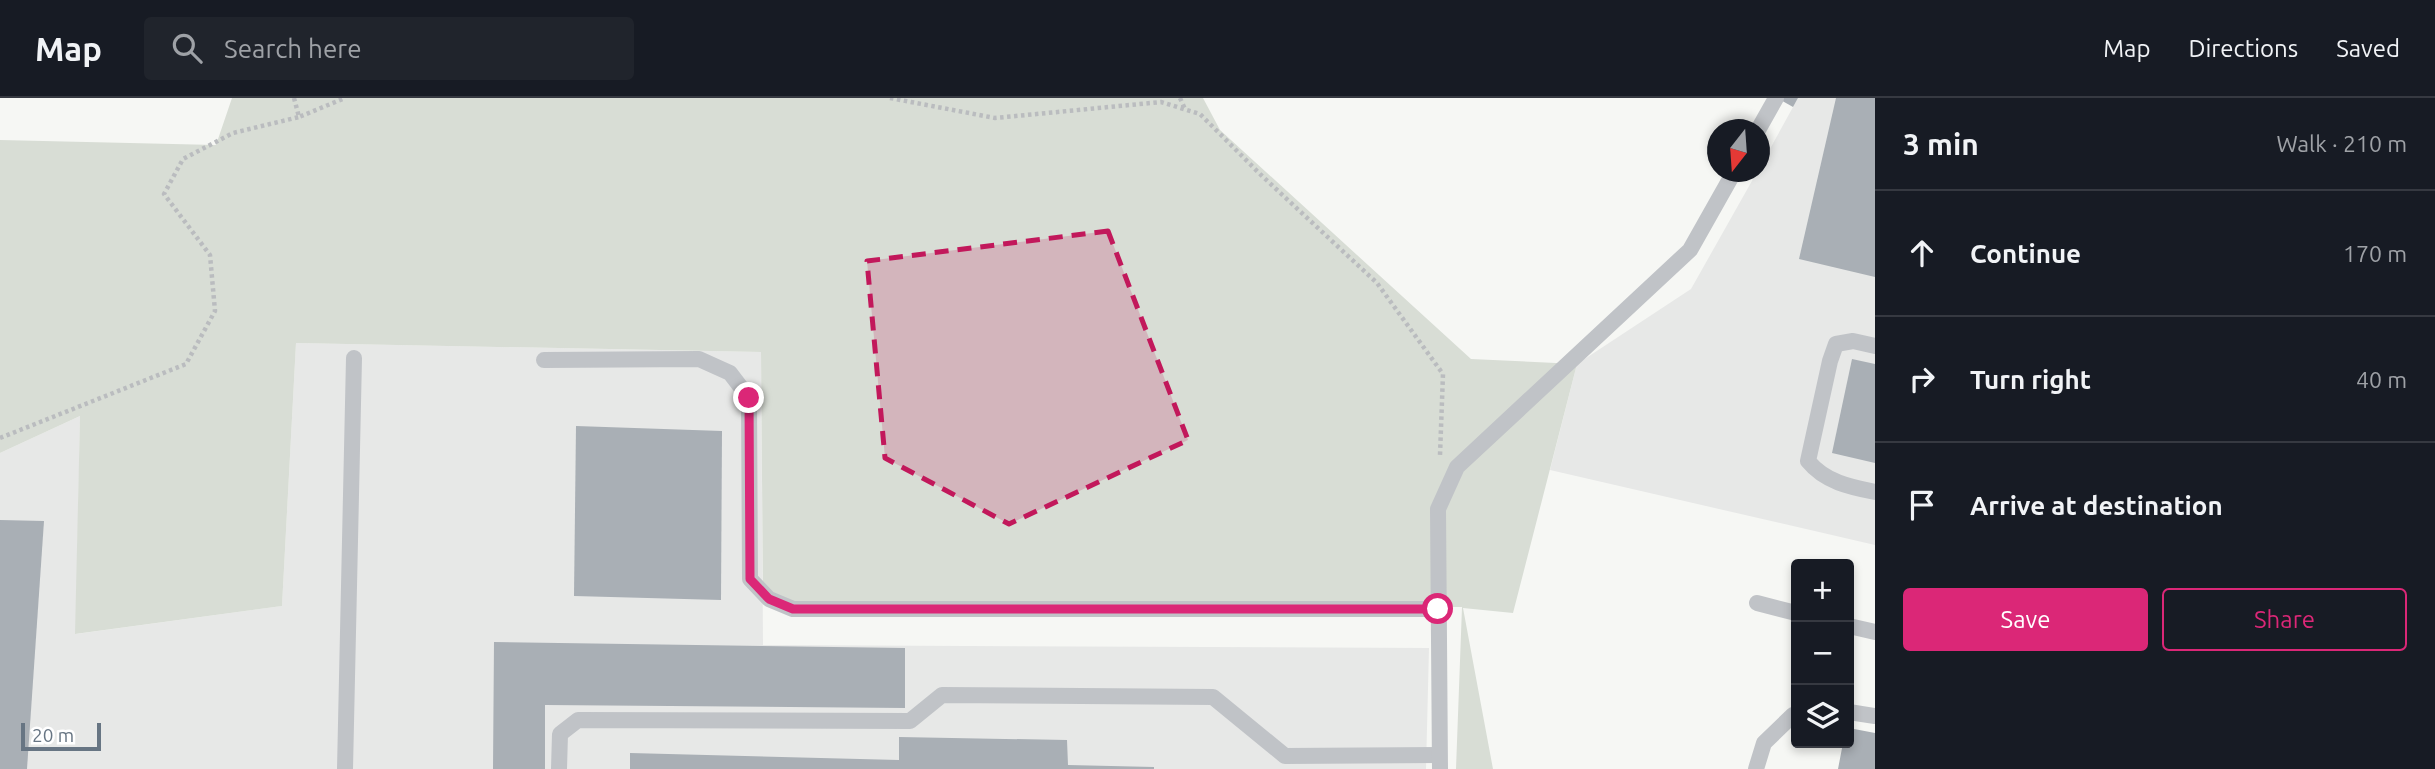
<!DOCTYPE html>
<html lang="en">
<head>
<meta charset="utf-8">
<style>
	body { margin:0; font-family:Ubuntu,sans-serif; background:#20242c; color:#f1f3f6 }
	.controls { position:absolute; right:21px; bottom:21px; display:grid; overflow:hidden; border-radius:7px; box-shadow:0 4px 10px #0003 }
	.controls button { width:63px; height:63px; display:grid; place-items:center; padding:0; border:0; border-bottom:2px solid #363941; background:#171b24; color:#f1f3f6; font:35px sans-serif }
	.compass { position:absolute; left:1707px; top:21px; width:63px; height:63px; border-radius:50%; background:#171b24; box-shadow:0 4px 10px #0003; rotate:197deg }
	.scale { position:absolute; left:21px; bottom:18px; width:80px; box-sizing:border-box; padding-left:7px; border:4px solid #677583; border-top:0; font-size:19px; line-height:24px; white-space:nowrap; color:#677583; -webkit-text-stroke:5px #fff; paint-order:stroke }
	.stop { position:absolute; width:21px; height:21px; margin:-16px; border:5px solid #db2777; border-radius:50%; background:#fff }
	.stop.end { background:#db2777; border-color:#fff; box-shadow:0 2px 7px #0008 }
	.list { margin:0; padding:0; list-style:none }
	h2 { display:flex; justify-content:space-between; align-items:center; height:91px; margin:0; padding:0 28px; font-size:30px }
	h2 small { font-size:23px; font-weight:400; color:#9ea1a6 }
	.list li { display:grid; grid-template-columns:46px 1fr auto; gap:21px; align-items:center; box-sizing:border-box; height:126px; padding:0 28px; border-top:2px solid #363941 }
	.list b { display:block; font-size:26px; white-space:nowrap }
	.list em { font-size:23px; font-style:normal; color:#9ea1a6 }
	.actions { display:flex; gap:14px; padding:21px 28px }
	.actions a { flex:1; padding:16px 0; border:2px solid #db2777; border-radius:7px; text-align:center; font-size:24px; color:#db2777 }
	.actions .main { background:#db2777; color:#fff }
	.icon { flex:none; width:38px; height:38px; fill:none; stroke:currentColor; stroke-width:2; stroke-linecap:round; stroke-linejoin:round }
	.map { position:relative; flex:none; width:1875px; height:671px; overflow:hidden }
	header { display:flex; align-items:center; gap:42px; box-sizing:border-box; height:98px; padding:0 35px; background:#171b24; border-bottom:2px solid #363941 }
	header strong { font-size:33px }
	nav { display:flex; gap:38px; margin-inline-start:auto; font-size:24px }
	.search { width:490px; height:63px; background:#20242c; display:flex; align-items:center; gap:18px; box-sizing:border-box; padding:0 24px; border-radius:7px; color:#9ea1a6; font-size:26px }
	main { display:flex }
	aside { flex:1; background:#171b24 }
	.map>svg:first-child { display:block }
	.built { fill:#e7e8e7 }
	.green { fill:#d8ddd5 }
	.building { fill:#a9afb5 }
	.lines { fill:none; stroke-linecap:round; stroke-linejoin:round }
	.path { stroke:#babcbf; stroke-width:4.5; stroke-dasharray:3.5 3.5; stroke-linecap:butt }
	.service { stroke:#c0c3c7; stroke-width:16 }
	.route { stroke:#db2777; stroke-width:9 }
	.marked { fill:#c2185b; fill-opacity:0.2; stroke:#c2185b; stroke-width:5; stroke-dasharray:14 9; stroke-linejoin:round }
</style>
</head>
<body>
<header>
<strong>Map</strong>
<div class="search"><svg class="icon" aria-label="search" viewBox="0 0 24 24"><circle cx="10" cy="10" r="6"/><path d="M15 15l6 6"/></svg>Search here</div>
<nav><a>Map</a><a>Directions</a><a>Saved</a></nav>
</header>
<main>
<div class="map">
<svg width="1875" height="671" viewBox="0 0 1875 671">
	<rect width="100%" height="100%" fill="#f6f7f4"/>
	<!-- built -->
	<g class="built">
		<path d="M 1798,0 L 1875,0 L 1875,447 L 1550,372 L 1577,266 L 1691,191 L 1757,74 L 1759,74 L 1760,69 Z"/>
		<path d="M 296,245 L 761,254 L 763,547 L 1429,550 L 1426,671 L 0,671 L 0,355 L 80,318 L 76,536 L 282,508 Z"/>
	</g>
	<!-- green -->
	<path class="green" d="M 232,0 L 1203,0 L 1220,32 L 1471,261 L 1577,266 L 1513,515 L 1463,510 L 1493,671 L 1456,671 L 1462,509 L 763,506 L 761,254 L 296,245 L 282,508 L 75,536 L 80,318 L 0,355 L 0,42 L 216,47 Z"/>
	<!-- building -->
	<g class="building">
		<path d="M 1777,0 L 1798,0 L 1793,9 Z"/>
		<path d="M 1836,0 L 1875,0 L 1875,179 L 1799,161 Z"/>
		<path d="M 1852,261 L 1875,266 L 1875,365 L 1832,355 Z"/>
		<path d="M 576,328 L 722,333 L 721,502 L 574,498 Z"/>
		<path d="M 0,422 L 44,423 L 27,671 L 0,671 Z"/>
		<path d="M 494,544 L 905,550 L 905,610 L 545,607 L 545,671 L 493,671 Z"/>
		<path d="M 1849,630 L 1875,635 L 1875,671 L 1838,671 L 1843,645 L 1849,645 Z"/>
		<path d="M 899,639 L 1067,642 L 1068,667 L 1154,669 L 1154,671 L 630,671 L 630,655 L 899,662 Z"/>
	</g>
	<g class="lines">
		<!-- path -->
		<g class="path">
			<path d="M 294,0 L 299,19 L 345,0"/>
			<path d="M 890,0 L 995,20 L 1161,4 L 1200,16 L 1261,77 L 1377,185 L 1443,276 L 1440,357"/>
			<path d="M 1180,0 L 1185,11"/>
			<path d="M 0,340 L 186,266 L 215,213 L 210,157 L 164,96 L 183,61 L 233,35 L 299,19"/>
		</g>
		<!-- service -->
		<g class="service">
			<path d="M 1758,32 L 1776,0"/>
			<path d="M 1875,248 L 1853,243 L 1836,246 L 1830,263 L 1808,363 C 1825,384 1850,389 1875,394"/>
			<path d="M 544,262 L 699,261 L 730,275 L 749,300 L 750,481 L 769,501 L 793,511 L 1438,511"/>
			<path d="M 1757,505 L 1796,515"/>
			<path d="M 1849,528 L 1875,534"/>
			<path d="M 1849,614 L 1875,618"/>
			<path d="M 345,671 L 354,260"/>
			<path d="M 559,671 L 560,636 L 578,622 L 910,623 L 942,597 L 1213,599 L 1285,658 L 1439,657"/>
			<path d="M 1440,671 L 1438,411 L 1457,369 L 1690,152 L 1734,74"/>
			<path d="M 1756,671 L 1764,645 L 1793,617 L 1796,617"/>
		</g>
	</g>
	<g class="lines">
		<!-- route -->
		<path class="route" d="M 749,300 L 750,481 L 769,501 L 793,511 L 1438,511"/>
	</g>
	<!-- marked area -->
	<path class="marked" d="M 1108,133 L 1188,342 L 1009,426 L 885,360 L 867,163 Z"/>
</svg>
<div class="controls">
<button>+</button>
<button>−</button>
<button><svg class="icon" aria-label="layers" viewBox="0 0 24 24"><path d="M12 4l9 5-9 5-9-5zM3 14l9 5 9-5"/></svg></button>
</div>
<svg class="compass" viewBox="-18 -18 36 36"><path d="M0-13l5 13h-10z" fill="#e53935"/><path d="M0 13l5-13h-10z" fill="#9ea1a6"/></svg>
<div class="scale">20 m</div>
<div class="stop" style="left:1438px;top:511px"></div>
<div class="stop end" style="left:749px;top:300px"></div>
</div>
<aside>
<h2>3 min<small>Walk · 210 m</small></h2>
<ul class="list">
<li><svg class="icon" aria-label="ahead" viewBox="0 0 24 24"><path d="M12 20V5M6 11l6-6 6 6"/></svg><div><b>Continue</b></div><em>170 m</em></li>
<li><svg class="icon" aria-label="right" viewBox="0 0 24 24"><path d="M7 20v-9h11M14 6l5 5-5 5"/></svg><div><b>Turn right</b></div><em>40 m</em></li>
<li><svg class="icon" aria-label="arrive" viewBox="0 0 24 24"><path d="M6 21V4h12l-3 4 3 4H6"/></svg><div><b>Arrive at destination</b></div></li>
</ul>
<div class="actions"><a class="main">Save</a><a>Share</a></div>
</aside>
</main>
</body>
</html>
